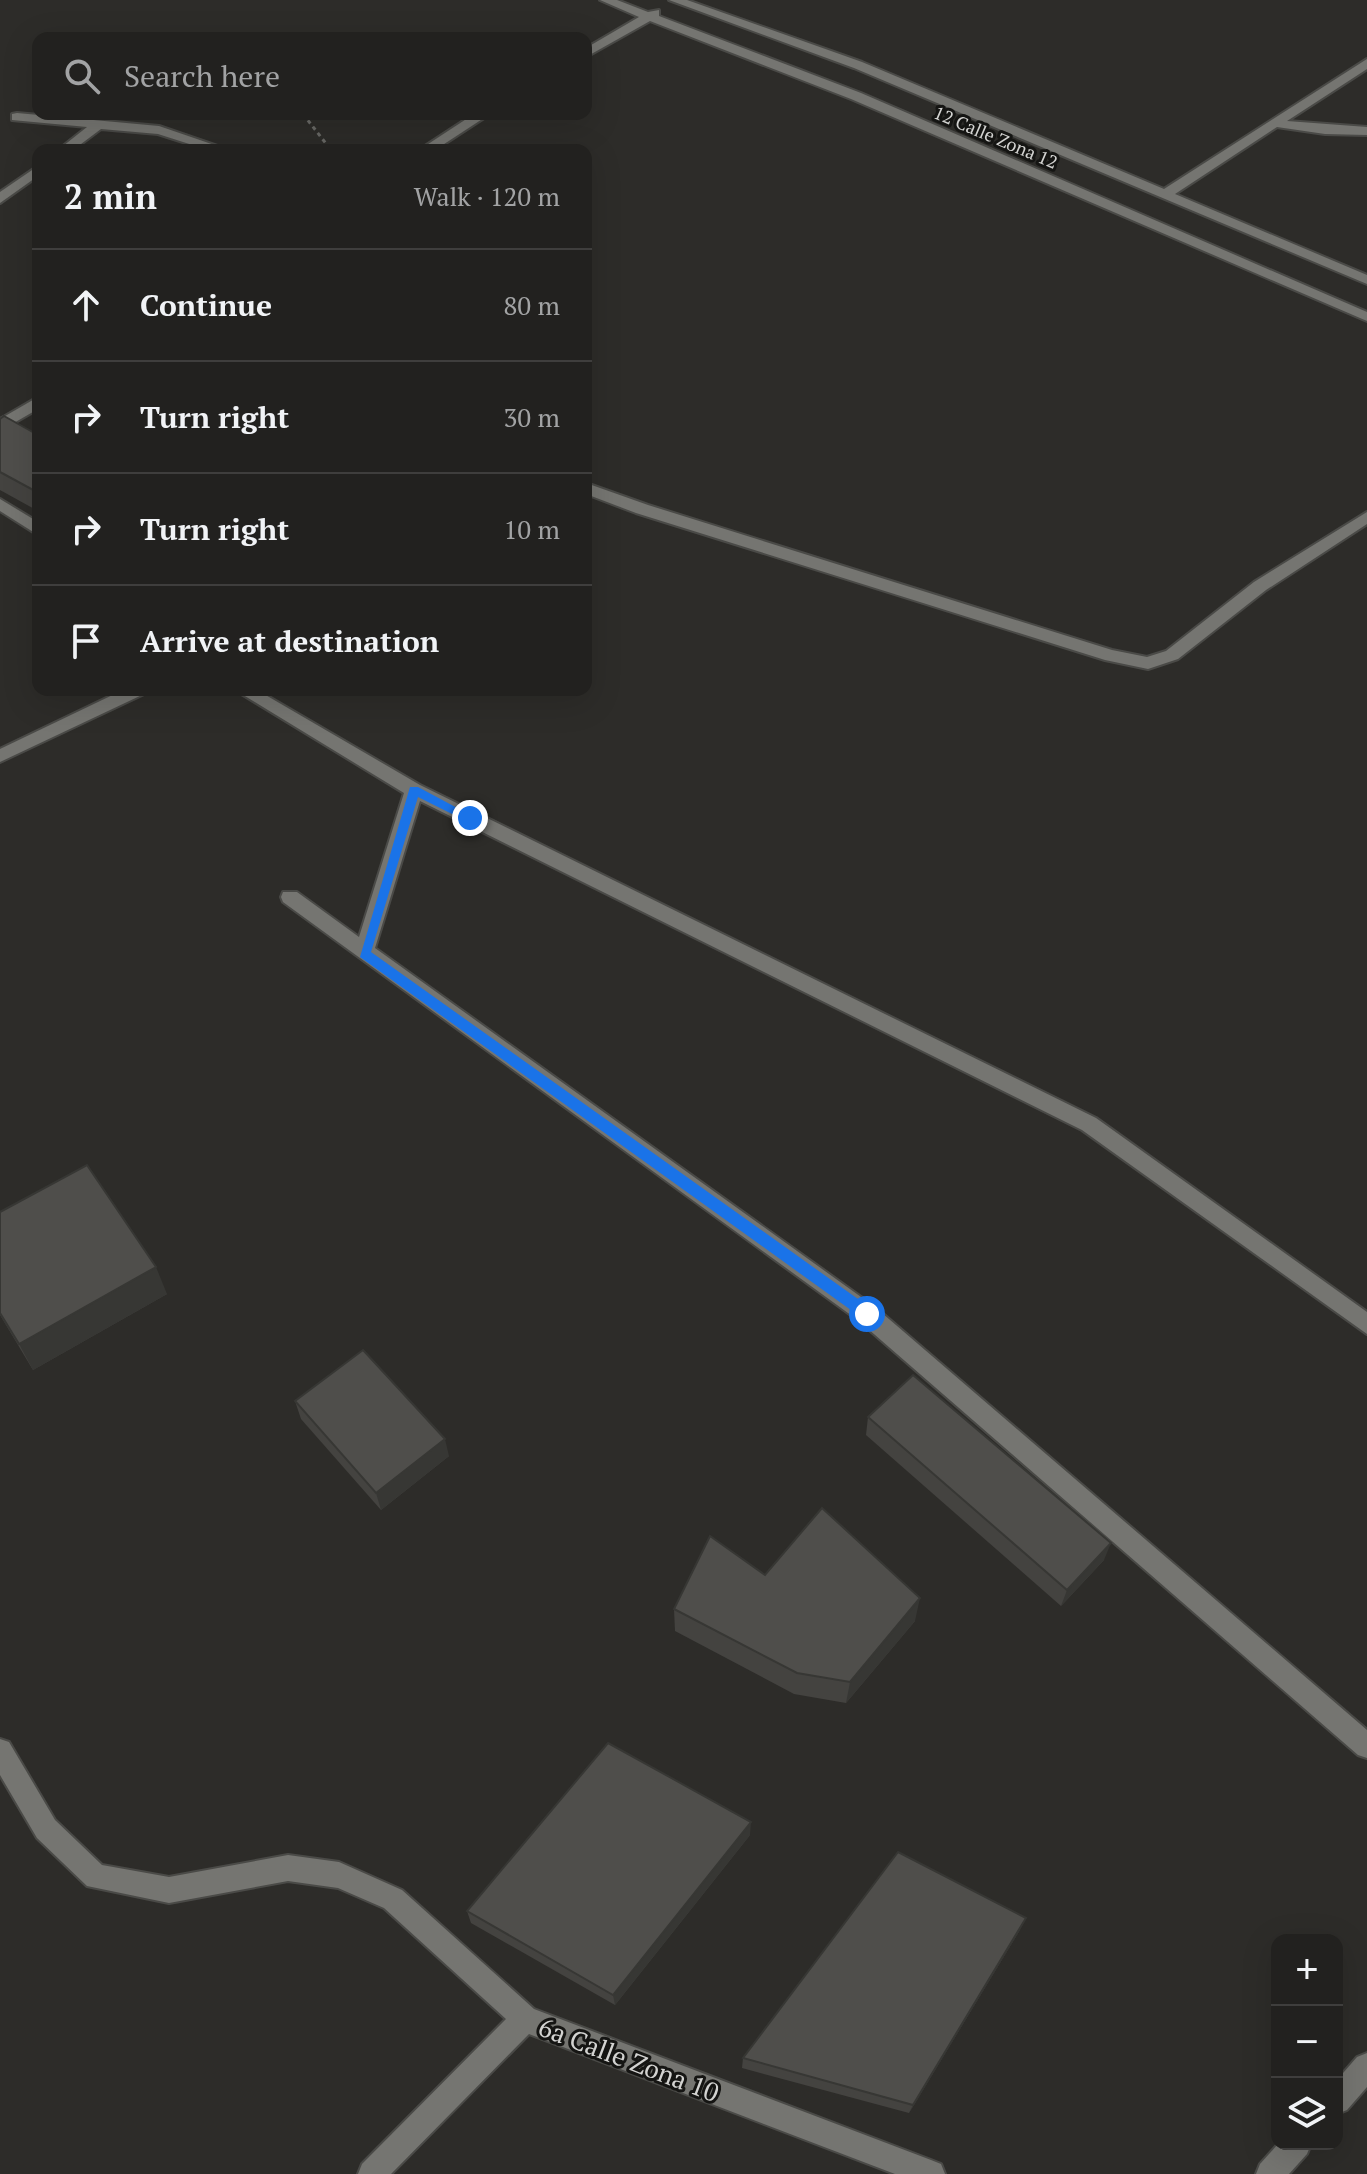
<!DOCTYPE html>
<html lang="en">
<head>
<meta charset="utf-8">
<style>
	body { margin:0; font-family:"PT Serif",serif; background:#2e2e2c; color:#f1f3f6 }
	.controls { position:absolute; right:24px; bottom:24px; display:grid; overflow:hidden; border-radius:16px; box-shadow:0 8px 32px #0002 }
	.controls button { width:72px; height:72px; display:grid; place-items:center; padding:0; border:0; border-bottom:2px solid #3f3e3d; background:#22211f; color:#f1f3f6; font:40px sans-serif }
	.stop { position:absolute; width:24px; height:24px; margin:-18px; border:6px solid #1a73e8; border-radius:50%; background:#fff }
	.stop.end { background:#1a73e8; border-color:#fff; box-shadow:0 2px 8px #0008 }
	.list { margin:0; padding:0; list-style:none }
	h2 { display:flex; justify-content:space-between; align-items:center; height:104px; margin:0; padding:0 32px; font-size:34px }
	h2 small { font-size:26px; font-weight:400; color:#a2a3a4 }
	.list li { display:grid; grid-template-columns:52px 1fr auto; gap:24px; align-items:center; box-sizing:border-box; height:112px; padding:0 32px; border-top:2px solid #3f3e3d }
	.list b { display:block; font-size:30px; white-space:nowrap }
	.list em { font-size:26px; font-style:normal; color:#a2a3a4 }
	.icon { flex:none; width:44px; height:44px; fill:none; stroke:currentColor; stroke-width:2; stroke-linecap:round; stroke-linejoin:round }
	.map { position:relative; flex:none; width:1367px; height:2174px; overflow:hidden }
	.search { position:absolute; background:#22211f; box-shadow:0 8px 32px #0002; left:32px; top:32px; width:560px; height:88px; display:flex; align-items:center; gap:20px; box-sizing:border-box; padding:0 28px; border-radius:16px; color:#a2a3a4; font-size:30px }
	.panel { position:absolute; background:#22211f; box-shadow:0 8px 32px #0002; left:32px; top:144px; width:560px; height:552px; border-radius:16px }
	.map>svg:first-child { display:block }
	.lines { fill:none; stroke-linecap:round; stroke-linejoin:round }
	.minor-casing { stroke:#4a4a47; stroke-width:4 }
	.path { stroke:#686865; stroke-width:3; stroke-dasharray:4 4; stroke-linecap:butt }
	.minor { fill:#757571; fill-rule:evenodd }
	.wall { fill:#444340 }
	.shaded-wall { fill:#373734 }
	.building { fill:#4f4e4b; stroke:#373734; stroke-width:2 }
	.route { fill:#1a73e8 }
	.labels { text-anchor:middle; dominant-baseline:central; stroke-width:6; stroke-linejoin:round; paint-order:stroke }
	.far-street-label { font-size:18px; fill:#d3d3d1; stroke:#151513 }
	.near-street-label { font-size:26px; fill:#d3d3d1; stroke:#151513 }
</style>
</head>
<body>
<div class="map">
<svg width="1367" height="2174" viewBox="0 0 1367 2174">
	<rect width="100%" height="100%" fill="#2d2c29"/>
	<g class="lines">
		<!-- minor casing -->
		<g class="minor-casing">
			<g id="minor">
				<path d="M 600,0 L 617,0 L 648,12 L 659,10 L 659,16 L 861,93 L 1367,312 L 1367,321 L 851,99 L 650,21 L 586,57 L 586,48 L 639,17 Z"/>
				<path d="M 669,0 L 687,0 L 862,62 L 1164,189 L 1367,59 L 1367,69 L 1287,121 L 1367,127 L 1367,135 L 1325,134 L 1277,127 L 1175,194 L 1367,275 L 1367,284 L 854,68 Z"/>
				<path d="M 17,113 L 159,126 L 229,150 L 208,150 L 158,134 L 101,129 L 73,150 L 58,150 L 87,127 L 12,120 L 12,114 Z"/>
				<path d="M 474,114 L 490,114 L 435,150 L 419,150 Z"/>
				<path d="M 38,166 L 38,176 L 0,203 L 0,192 Z"/>
				<path d="M 38,397 L 38,409 L 0,431 L 0,419 Z"/>
				<path d="M 586,483 L 648,505 L 1112,650 L 1147,657 L 1166,651 L 1254,582 L 1367,512 L 1367,524 L 1266,590 L 1178,659 L 1148,669 L 1105,660 L 636,513 L 586,494 Z"/>
				<path d="M 0,499 L 38,522 L 38,535 L 0,511 Z"/>
				<path d="M 123,690 L 147,690 L 144,694 L 0,762 L 0,749 Z"/>
				<path d="M 235,690 L 257,690 L 420,785 L 1096,1118 L 1367,1312 L 1367,1334 L 1082,1130 L 420,801 L 375,948 L 875,1307 L 1367,1730 L 1367,1758 L 1358,1755 L 859,1321 L 283,902 L 281,897 L 283,892 L 297,892 L 359,937 L 404,793 Z"/>
				<path d="M 0,1739 L 9,1742 L 55,1820 L 102,1865 L 169,1877 L 288,1855 L 339,1862 L 402,1890 L 534,2009 L 931,2160 L 941,2164 L 945,2174 L 895,2174 L 529,2034 L 391,2174 L 358,2174 L 362,2164 L 506,2019 L 384,1908 L 338,1888 L 288,1881 L 169,1903 L 87,1886 L 37,1838 L 0,1775 Z"/>
				<path d="M 1367,2053 L 1367,2087 L 1347,2110 L 1337,2114 L 1337,2080 L 1357,2057 Z"/>
				<path d="M 1278,2144 L 1311,2144 L 1307,2154 L 1289,2174 L 1256,2174 L 1260,2164 Z"/>
			</g>
		</g>
		<!-- path -->
		<path class="path" d="M 303,114 L 331,150"/>
		<!-- minor -->
		<use href="#minor" class="minor"/>
	</g>
	<!-- wall -->
	<g class="wall">
		<path d="M 0,419 L 38,435 L 38,511 L 0,490 Z"/>
		<path d="M 0,1212 L 167,1294 L 33,1370 L 0,1315 Z"/>
		<path d="M 295,1401 L 449,1456 L 381,1510 L 301,1419 Z"/>
		<path d="M 868,1417 L 1104,1560 L 1061,1606 L 866,1435 Z"/>
		<path d="M 765,1575 L 915,1621 L 846,1703 L 794,1694 L 675,1631 L 674,1609 Z"/>
		<path d="M 750,1835 L 615,2005 L 471,1923 L 467,1911 Z"/>
		<path d="M 1020,1930 L 909,2113 L 742,2068 L 743,2058 Z"/>
	</g>
	<!-- shaded-wall -->
	<g class="shaded-wall">
		<path d="M 156,1267 L 167,1294 L 33,1370 L 19,1344 Z"/>
		<path d="M 445,1439 L 449,1456 L 381,1510 L 376,1493 Z"/>
		<path d="M 1111,1543 L 1104,1560 L 1061,1606 L 1067,1590 Z"/>
		<path d="M 920,1598 L 915,1621 L 846,1703 L 850,1682 Z"/>
		<path d="M 751,1822 L 750,1835 L 615,2005 L 613,1995 Z"/>
		<path d="M 1026,1918 L 1020,1930 L 909,2113 L 913,2105 Z"/>
	</g>
	<!-- building -->
	<g class="building">
		<path d="M 4,416 L 38,435 L 38,489 L 35,491 L 0,472 L 0,419 Z"/>
		<path d="M 87,1165 L 156,1267 L 19,1344 L 0,1313 L 0,1212 Z"/>
		<path d="M 363,1350 L 445,1439 L 376,1493 L 295,1401 Z"/>
		<path d="M 913,1375 L 1111,1543 L 1067,1590 L 868,1417 Z"/>
		<path d="M 822,1508 L 920,1598 L 850,1682 L 797,1673 L 674,1609 L 710,1536 L 765,1575 Z"/>
		<path d="M 608,1743 L 751,1822 L 613,1995 L 467,1911 Z"/>
		<path d="M 898,1852 L 1026,1918 L 913,2105 L 743,2058 Z"/>
	</g>
	<!-- route -->
	<path class="route" d="M 410,787 L 418,787 L 476,818 L 466,821 L 418,797 L 371,952 L 872,1309 L 872,1318 L 862,1318 L 360,957 Z"/>
	<g class="labels">
		<!-- far-street labels -->
		<g class="far-street-label">
			<text transform="translate(996 137) rotate(23)">12 Calle Zona 12</text>
		</g>
		<!-- near-street labels -->
		<g class="near-street-label">
			<text transform="translate(629 2059) rotate(21)">6a Calle Zona 10</text>
		</g>
	</g>
</svg>
<div class="controls">
<button>+</button>
<button>−</button>
<button><svg class="icon" aria-label="layers" viewBox="0 0 24 24"><path d="M12 4l9 5-9 5-9-5zM3 14l9 5 9-5"/></svg></button>
</div>
<div class="stop" style="left:867px;top:1314px"></div>
<div class="stop end" style="left:470px;top:818px"></div>
<div class="search"><svg class="icon" aria-label="search" viewBox="0 0 24 24"><circle cx="10" cy="10" r="6"/><path d="M15 15l6 6"/></svg>Search here</div>
<section class="panel">
<h2>2 min<small>Walk · 120 m</small></h2>
<ul class="list">
<li><svg class="icon" aria-label="ahead" viewBox="0 0 24 24"><path d="M12 20V5M6 11l6-6 6 6"/></svg><div><b>Continue</b></div><em>80 m</em></li>
<li><svg class="icon" aria-label="right" viewBox="0 0 24 24"><path d="M7 20v-9h11M14 6l5 5-5 5"/></svg><div><b>Turn right</b></div><em>30 m</em></li>
<li><svg class="icon" aria-label="right" viewBox="0 0 24 24"><path d="M7 20v-9h11M14 6l5 5-5 5"/></svg><div><b>Turn right</b></div><em>10 m</em></li>
<li><svg class="icon" aria-label="arrive" viewBox="0 0 24 24"><path d="M6 21V4h12l-3 4 3 4H6"/></svg><div><b>Arrive at destination</b></div></li>
</ul>
</section>
</div>
</body>
</html>
